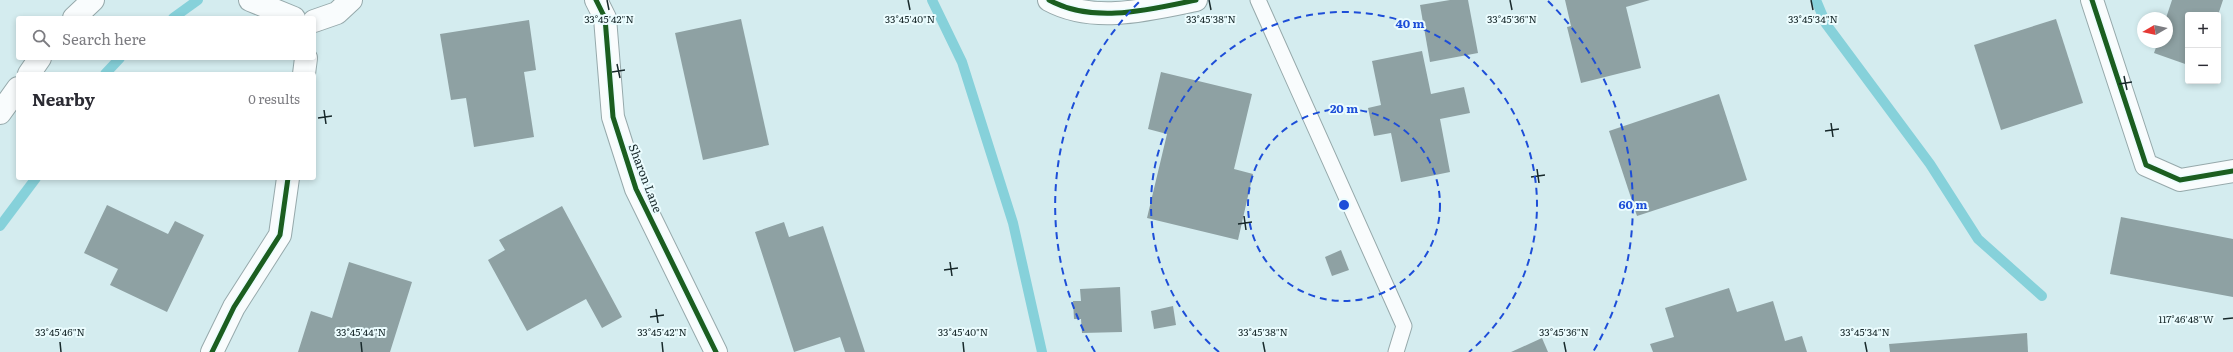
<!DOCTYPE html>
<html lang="en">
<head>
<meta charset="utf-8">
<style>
	body { margin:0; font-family:Literata,serif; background:#f7f7f7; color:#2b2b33 }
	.controls { position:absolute; right:12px; top:12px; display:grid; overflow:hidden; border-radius:4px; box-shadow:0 2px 6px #0003 }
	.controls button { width:36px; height:36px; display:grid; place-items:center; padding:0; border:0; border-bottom:1px solid #e1e1e2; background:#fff; color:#2b2b33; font:20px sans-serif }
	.compass { position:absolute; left:2137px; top:12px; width:36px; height:36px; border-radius:50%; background:#fff; box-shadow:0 2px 6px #0003; rotate:261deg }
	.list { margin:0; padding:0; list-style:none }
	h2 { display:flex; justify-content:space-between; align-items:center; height:52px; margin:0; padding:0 16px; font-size:17px }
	h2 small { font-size:13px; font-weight:400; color:#7c7c81 }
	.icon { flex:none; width:22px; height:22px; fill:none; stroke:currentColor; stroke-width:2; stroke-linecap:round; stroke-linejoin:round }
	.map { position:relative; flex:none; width:2233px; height:352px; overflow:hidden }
	.search { position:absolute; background:#fff; box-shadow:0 2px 6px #0003; left:16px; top:16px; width:300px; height:44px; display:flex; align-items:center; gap:10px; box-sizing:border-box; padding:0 14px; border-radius:4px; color:#7c7c81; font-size:15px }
	.panel { position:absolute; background:#fff; box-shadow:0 2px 6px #0003; left:16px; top:72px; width:300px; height:108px; border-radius:4px }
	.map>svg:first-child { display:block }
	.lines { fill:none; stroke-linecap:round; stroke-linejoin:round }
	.stream { stroke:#86d1da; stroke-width:10 }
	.building { fill:#8ea1a3 }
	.lane-casing { stroke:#96a9ab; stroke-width:17 }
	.street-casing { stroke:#96a9ab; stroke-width:24 }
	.lane { stroke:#f9fcfd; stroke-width:15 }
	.street { stroke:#f9fcfd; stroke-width:22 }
	.cycleway-casing { stroke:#ebfcfe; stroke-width:8 }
	.cycleway { stroke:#1b5e20; stroke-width:5 }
	.ticks { fill:none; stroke:#18292b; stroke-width:1.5 }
	.ring { fill:none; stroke:#1d4ed8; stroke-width:2; stroke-dasharray:7 5 }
	.labels { text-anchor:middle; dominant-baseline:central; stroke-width:4; stroke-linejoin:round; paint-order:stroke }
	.street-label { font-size:12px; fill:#18292b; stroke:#ebfcfe }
	.ticks-label { font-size:10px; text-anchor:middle; fill:#18292b; stroke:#ebfcfe; stroke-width:4; stroke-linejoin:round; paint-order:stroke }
	.centre { fill:#1d4ed8; stroke:#ebfcfe; stroke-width:2 }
	.ring-label { font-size:12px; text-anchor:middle; font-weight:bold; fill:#1d4ed8; stroke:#ebfcfe; stroke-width:4; stroke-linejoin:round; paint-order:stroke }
</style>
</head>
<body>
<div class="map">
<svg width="2233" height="352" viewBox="0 0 2233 352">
	<rect width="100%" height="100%" fill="#d4ecef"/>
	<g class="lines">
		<!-- stream -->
		<g class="stream">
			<path d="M 932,0 L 962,62 L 1013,223 L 1042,352"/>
			<path d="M 1816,0 L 1826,24 L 1930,164 L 1978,239 L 2042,296"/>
			<path d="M 173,18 L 198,0"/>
			<path d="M 105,74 L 120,58"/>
			<path d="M 0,226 L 36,178"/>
		</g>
	</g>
	<!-- building -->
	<g class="building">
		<path d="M 1450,0 L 1468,0 L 1478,53 L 1430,62 L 1420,5 Z"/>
		<path d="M 1565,0 L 1650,0 L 1626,7 L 1641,68 L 1581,83 L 1567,27 L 1571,26 Z"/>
		<path d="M 2172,0 L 2223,0 L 2218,15 L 2188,15 L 2188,65 L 2154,53 L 2158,42 L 2167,42 L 2166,18 Z"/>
		<path d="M 741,19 L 769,145 L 703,160 L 675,33 Z"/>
		<path d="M 2056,19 L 2083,103 L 2001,130 L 1974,45 Z"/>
		<path d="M 529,20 L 536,70 L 524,72 L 534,137 L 474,147 L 466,98 L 451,100 L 440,34 Z"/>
		<path d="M 1422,51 L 1431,94 L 1464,87 L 1470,113 L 1440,119 L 1450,172 L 1401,182 L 1391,133 L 1374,136 L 1368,108 L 1381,105 L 1372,61 Z"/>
		<path d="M 1161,72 L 1252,94 L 1234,169 L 1253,174 L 1238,240 L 1147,218 L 1167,134 L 1148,129 Z"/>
		<path d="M 1719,94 L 1747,180 L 1637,216 L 1609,131 Z"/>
		<path d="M 107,205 L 168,234 L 175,221 L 204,235 L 167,312 L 110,285 L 118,269 L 84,253 Z"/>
		<path d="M 562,206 L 622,317 L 602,328 L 586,299 L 527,331 L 488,260 L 505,250 L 499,240 Z"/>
		<path d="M 2121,217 L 2233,239 L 2233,297 L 2110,274 Z"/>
		<path d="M 784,222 L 789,237 L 823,226 L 865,352 L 845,352 L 840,337 L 794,352 L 755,232 Z"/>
		<path d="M 1341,250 L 1349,270 L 1332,276 L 1325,257 Z"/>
		<path d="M 349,262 L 412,282 L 390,352 L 298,352 L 311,311 L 332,318 Z"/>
		<path d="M 1120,287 L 1122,332 L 1082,333 L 1081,319 L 1074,319 L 1073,301 L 1081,301 L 1080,289 Z"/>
		<path d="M 1729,288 L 1737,312 L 1773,301 L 1785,341 L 1802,336 L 1807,352 L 1653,352 L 1650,344 L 1674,337 L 1665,308 Z"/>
		<path d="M 1173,306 L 1176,325 L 1154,329 L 1151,311 Z"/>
		<path d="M 2027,333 L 2028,352 L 1890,352 L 1889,344 Z"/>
		<path d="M 1542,338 L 1548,352 L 1511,352 Z"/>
	</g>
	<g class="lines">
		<!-- lane casing -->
		<g class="lane-casing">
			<path id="lane" d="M 1258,0 L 1404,326 L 1396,352"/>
		</g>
		<!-- street casing -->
		<g class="street-casing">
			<g id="street">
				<path d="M 250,0 L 294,18"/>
				<path d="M 596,0 L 605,18 L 613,117 L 636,189 L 716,352"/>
				<path d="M 1049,0 C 1093,24 1148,10 1196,0"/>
				<path d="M 2092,0 L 2146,165 L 2180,180 L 2233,171"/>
				<path d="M 74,18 L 93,0"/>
				<path d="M 314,21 L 337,13 L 351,0"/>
				<path d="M 29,74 L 40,58"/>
				<path d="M 304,74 L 306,58"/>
				<path d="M 0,113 L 18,88"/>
				<path d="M 212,352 L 234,307 L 280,235 L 288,178"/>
			</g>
		</g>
		<!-- lane -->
		<use href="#lane" class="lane"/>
		<!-- street -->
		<use href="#street" class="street"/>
		<!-- cycleway casing -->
		<g class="cycleway-casing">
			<g id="cycleway">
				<path d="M 596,0 L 605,18 L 613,117 L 636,189 L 716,352"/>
				<path d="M 1049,0 C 1093,24 1148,10 1196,0"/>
				<path d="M 2092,0 L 2146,165 L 2180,180 L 2233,171"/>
				<path d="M 212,352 L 234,307 L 280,235 L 288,178"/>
			</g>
		</g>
		<!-- cycleway -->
		<use href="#cycleway" class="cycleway"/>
	</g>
	<!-- ticks -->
	<path class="ticks" d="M 607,0 L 609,10M 908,0 L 910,10M 1209,0 L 1211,10M 1510,0 L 1512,10M 1811,0 L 1813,10M 617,64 L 620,78M 612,72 L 625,70M 2124,76 L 2127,90M 2119,84 L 2132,82M 324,110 L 326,124M 318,118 L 332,116M 1831,123 L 1833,137M 1825,131 L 1839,129M 1537,169 L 1539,183M 1531,177 L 1545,175M 1244,216 L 1246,230M 1238,224 L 1252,222M 950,262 L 952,276M 944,270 L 958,268M 656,309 L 658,323M 650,317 L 664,315M 2223,319 L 2233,318M 60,342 L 61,352M 361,342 L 362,352M 662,342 L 663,352M 963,342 L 964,352M 1263,342 L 1265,352M 1564,342 L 1566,352M 1865,342 L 1867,352"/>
	<!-- distance rings -->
	<g class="ring">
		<circle cx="1344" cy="205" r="96"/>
		<path d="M1219 352A193 193 0 1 1 1469 352"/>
		<path d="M1095 352A289 289 0 0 1 1140 1M1548 1A289 289 0 0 1 1593 352"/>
	</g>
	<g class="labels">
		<!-- street labels -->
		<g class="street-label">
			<text transform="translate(646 178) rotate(69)">Sharon Lane</text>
		</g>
	</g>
	<g class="ticks-label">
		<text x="609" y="23">33°45'42"N</text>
		<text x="910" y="23">33°45'40"N</text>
		<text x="1211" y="23">33°45'38"N</text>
		<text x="1512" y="23">33°45'36"N</text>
		<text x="1813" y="23">33°45'34"N</text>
		<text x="2186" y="323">117°46'48"W</text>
		<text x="60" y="336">33°45'46"N</text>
		<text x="361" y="336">33°45'44"N</text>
		<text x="662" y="336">33°45'42"N</text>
		<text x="963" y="336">33°45'40"N</text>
		<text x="1263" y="336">33°45'38"N</text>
		<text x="1564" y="336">33°45'36"N</text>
		<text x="1865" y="336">33°45'34"N</text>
	</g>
	<circle cx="1344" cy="205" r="6" class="centre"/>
	<g class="ring-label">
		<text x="1410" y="28">40 m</text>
		<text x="1344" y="113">20 m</text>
		<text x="1633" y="209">60 m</text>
	</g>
</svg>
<div class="controls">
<button>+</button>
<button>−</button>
</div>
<svg class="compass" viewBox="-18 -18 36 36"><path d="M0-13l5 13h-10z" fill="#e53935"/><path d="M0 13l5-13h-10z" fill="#7c7c81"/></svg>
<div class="search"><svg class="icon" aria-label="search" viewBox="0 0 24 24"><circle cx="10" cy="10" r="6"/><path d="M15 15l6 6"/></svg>Search here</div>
<section class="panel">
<h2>Nearby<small>0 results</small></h2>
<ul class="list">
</ul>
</section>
</div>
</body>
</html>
